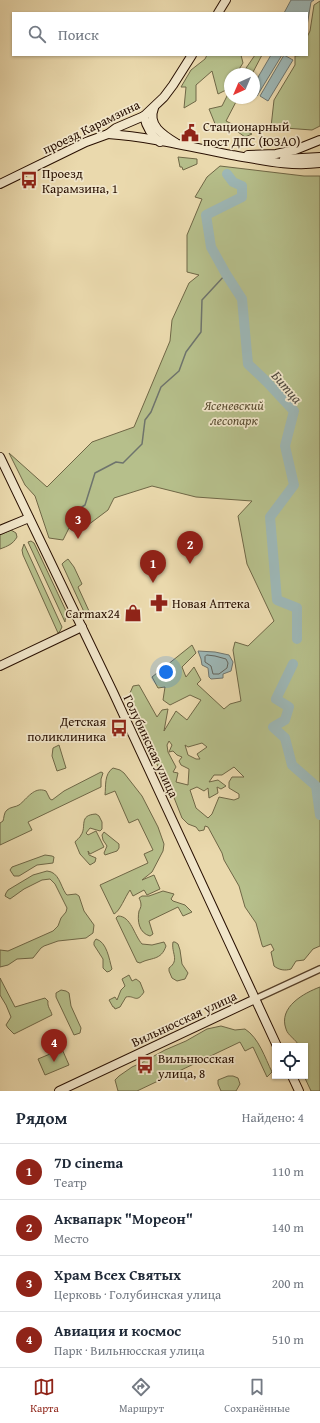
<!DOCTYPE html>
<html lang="ru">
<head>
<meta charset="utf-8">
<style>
	body { margin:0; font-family:"Gentium Book Plus",serif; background:#f6f6f7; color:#1f2937 }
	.controls { position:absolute; right:12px; bottom:12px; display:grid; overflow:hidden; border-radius:0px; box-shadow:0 1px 3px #0004 }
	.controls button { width:36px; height:36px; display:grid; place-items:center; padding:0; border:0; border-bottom:1px solid #e0e1e3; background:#fff; color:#1f2937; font:20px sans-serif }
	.compass { position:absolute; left:224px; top:68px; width:36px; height:36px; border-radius:50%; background:#fff; box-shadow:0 1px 3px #0004; rotate:224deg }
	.you { position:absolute; left:166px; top:672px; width:14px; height:14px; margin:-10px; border:3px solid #fff; border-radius:50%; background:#1a73e8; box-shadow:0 0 0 6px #1a73e833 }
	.badge { display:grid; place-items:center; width:26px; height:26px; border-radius:50%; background:#8f2418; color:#fff; font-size:13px; font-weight:700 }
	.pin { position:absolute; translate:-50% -33px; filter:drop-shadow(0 1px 2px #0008) }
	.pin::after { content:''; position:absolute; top:21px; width:14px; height:12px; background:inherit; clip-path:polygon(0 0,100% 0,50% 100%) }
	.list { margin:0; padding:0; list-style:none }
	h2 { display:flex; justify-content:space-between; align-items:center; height:52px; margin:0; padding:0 16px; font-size:17px }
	h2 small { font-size:13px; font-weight:400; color:#747a83 }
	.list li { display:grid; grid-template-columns:26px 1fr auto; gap:12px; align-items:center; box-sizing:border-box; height:56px; padding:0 16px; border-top:1px solid #e0e1e3 }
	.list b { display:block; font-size:15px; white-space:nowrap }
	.list p { margin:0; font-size:13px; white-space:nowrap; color:#747a83 }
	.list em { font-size:13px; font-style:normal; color:#747a83 }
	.icon { flex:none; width:22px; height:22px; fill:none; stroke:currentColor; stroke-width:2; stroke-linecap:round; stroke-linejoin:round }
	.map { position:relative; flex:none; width:320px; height:1091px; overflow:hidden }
	.search { position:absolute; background:#fff; box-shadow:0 1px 3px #0004; left:12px; right:12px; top:12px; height:44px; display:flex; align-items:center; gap:10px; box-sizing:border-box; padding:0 14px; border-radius:0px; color:#747a83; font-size:15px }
	.sheet { height:276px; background:#fff }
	nav { display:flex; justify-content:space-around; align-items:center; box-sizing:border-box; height:56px; border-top:1px solid #e0e1e3; background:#fff; font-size:11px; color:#747a83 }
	nav a { display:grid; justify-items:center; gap:2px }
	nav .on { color:#8f2418 }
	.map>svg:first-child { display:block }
	.green { fill:#b6bf8b; stroke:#6f6746; fill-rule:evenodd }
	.water { fill:#9db7b6; stroke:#6e746d }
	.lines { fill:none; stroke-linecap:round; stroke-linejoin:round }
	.shore { stroke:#62635b; stroke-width:1 }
	.stream { stroke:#6e746d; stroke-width:1.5 }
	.river { stroke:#9db7b6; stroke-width:10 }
	.street-casing { stroke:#58422b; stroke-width:8 }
	.secondary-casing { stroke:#280f00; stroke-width:10 }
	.street { stroke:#f1e6ca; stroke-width:5.5 }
	.secondary { stroke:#f1e6ca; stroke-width:8 }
	.labels { text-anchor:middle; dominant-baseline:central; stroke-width:3.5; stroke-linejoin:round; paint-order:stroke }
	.poi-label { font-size:13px; fill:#280f00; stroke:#f1e6ca; text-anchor:start }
	.street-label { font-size:13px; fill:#280f00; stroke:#f1e6ca }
	.park-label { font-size:13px; font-style:italic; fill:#5a4d31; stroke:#f1e6ca }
	.water-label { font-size:14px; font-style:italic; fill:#514a40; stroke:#f1e6ca }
</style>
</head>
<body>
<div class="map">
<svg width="320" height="1091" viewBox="0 0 320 1091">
	<rect width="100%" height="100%" fill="#ead9ad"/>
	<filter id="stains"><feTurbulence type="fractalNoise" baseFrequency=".005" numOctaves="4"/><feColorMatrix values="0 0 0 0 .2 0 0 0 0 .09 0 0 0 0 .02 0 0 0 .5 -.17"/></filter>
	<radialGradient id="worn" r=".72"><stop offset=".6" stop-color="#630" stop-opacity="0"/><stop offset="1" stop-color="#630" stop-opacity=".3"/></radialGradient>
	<!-- green -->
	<g class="green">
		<path d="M 320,1 L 320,126 L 312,130 L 271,127 L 274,100 L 295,65 L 295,56 L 307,55 L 307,37 L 310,31 L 314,5 Z"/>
		<path d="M 207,55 L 241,55 L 243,63 L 236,74 L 230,74 L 230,88 L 218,94 L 212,71 L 196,85 L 196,101 L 184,108 L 186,87 L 181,87 L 191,70 L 205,59 Z"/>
		<path d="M 255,55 L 262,55 L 252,74 L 242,74 Z"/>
		<path d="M 230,90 L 230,98 L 238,98 L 226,121 L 252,134 L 245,137 L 231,127 L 218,131 L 209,109 L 222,106 Z"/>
		<path d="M 178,157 L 197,159 L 197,164 L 183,170 L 182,167 L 180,167 Z"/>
		<path d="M 220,166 L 304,176 L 320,176 L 320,946 L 313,949 L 304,960 L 296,961 L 291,969 C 285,971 279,970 274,966 L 271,952 L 274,950 L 271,944 L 263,947 L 262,945 L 256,923 L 245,907 L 239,886 L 224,860 L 222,853 L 208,827 L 205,826 L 204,830 L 199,831 L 196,827 L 188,824 L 182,818 L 173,795 L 149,749 L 141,728 L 134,715 L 130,693 L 133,686 L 139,685 L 157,717 L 162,710 L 168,709 L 164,731 L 176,711 L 187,720 L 201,700 L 190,695 L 170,705 L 163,700 L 165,687 L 158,688 L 152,677 L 192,645 L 196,653 L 182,667 L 186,677 L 194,667 L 201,680 L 197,684 L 224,709 L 230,704 L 241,701 L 233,650 L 235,642 L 248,646 L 274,621 L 247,564 L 238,516 L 252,501 L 196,497 L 152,486 L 114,498 L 108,510 L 80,531 L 73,531 L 69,528 L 63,540 L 49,538 L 35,496 L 25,485 L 9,453 L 47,487 L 92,442 L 134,427 L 170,341 L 172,320 L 189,283 L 199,275 L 187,272 L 187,235 L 202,199 L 195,197 L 207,177 ZM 169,741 L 172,745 L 169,752 L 173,751 L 177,755 L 182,757 L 179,761 L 181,765 L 189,769 L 188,785 L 176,782 L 178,773 L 173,772 L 176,767 L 168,752 L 167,745 ZM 202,743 L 207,747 L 197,754 L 200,759 L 196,759 L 188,755 L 185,745 L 188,747 ZM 234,767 L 244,777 L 232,777 L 229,782 L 229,788 L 239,794 L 239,798 L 234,800 L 219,797 L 212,814 L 208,818 L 196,808 L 190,790 L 197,787 L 204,791 L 208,788 L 209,798 L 218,793 L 217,787 L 221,789 L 226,786 L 218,780 L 209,782 L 214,775 L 222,775 Z"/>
		<path d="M 11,530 L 16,533 L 17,537 C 13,544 8,546 0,549 L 0,535 Z"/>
		<path d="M 31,541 L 34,543 L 66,611 L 65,622 L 28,542 Z"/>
		<path d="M 24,544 L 62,627 L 60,631 L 58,633 L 23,555 L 22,550 Z"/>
		<path d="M 68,559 L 74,567 L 82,584 L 78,587 L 89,611 L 85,614 L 62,564 L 64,562 Z"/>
		<path d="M 59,745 L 66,768 L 57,771 L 52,756 L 53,748 Z"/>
		<path d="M 113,768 L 120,770 L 124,773 L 142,796 L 158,827 L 164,844 L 163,851 L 152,872 L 142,880 L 154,875 L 160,889 L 147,895 L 144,890 L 133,896 L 130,890 C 125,897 120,911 114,914 L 100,885 L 148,863 L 144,854 L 153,850 L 138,819 L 129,823 L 115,791 L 105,795 C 106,786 104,774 113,768 Z"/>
		<path d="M 101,772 L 103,773 L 101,779 L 101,787 L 28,822 L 32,830 L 0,845 L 0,823 L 3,821 C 4,818 4,812 7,810 C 10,807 16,807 19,805 C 27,799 34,786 46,791 L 50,799 L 52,800 L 64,791 Z"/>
		<path d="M 96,814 L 99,816 L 102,822 L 102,829 L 100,831 L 90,828 L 86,833 L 88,835 L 96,831 L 104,847 L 90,854 L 88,851 L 89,855 L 96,858 L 95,862 L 90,865 L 80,854 L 75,842 C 77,839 80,838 81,835 C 87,827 78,815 96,814 Z"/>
		<path d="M 104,832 L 119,844 L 119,848 L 117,851 L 105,855 L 104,853 L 107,846 L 103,840 L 102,835 Z"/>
		<path d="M 45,855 L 52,856 L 54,857 L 53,863 L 37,865 L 19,876 L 14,876 L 10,870 L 12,867 Z"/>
		<path d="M 47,871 C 59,872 60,885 66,894 L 67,895 L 76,894 L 79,896 L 84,911 L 94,925 L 93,933 L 86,938 L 58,941 L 44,946 L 41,948 L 33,958 L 17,959 L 8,965 L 0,967 L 0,950 L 8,951 L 53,931 L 58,926 L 61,918 L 66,912 L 67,908 L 55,884 L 50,879 L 42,880 L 24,889 L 10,899 L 5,896 L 6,893 L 8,890 L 33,875 Z"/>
		<path d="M 163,891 L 174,894 L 171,899 L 173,901 L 185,905 L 192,912 L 183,916 L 178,907 L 149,921 L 153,934 L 150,936 C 139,933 137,921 139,911 C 140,909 141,907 141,905 C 141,902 140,900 139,898 L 142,896 L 149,896 Z"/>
		<path d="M 118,916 C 131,916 134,935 142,944 L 152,945 L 164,942 L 166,946 C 161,961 151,957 140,963 L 137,962 L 116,918 Z"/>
		<path d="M 96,939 C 107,942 109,959 112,969 L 110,971 L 107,972 L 103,968 L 103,959 L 94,945 L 94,942 Z"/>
		<path d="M 173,942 L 175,942 L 178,944 L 180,950 L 182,964 L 188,973 L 185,979 L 177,981 L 172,978 L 169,971 L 169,968 C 180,960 171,953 173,942 Z"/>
		<path d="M 129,975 L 132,981 L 136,979 L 140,982 L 144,992 C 136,1004 135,995 126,997 L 120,1007 L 115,1009 L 114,1007 L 113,1007 L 109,1000 L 115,997 L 117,1000 L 121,990 L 125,986 L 122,979 Z"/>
		<path d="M 0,978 L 15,1007 L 45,998 L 48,1001 C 47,1007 51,1010 52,1015 L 14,1034 L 8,1028 L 6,1025 L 11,1017 L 6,1005 L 0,995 Z"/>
		<path d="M 320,987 L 320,1091 L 311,1091 L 304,1076 L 305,1076 L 305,1046 L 299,1046 C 296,1039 288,1036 286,1029 C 278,1007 304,993 320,987 Z"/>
		<path d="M 61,990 L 66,991 L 69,993 L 71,1006 L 81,1028 L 80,1033 L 74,1035 L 56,997 L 56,993 Z"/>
		<path d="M 221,1026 L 235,1030 L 245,1029 C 259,1038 265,1058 272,1072 L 267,1077 L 253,1047 L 245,1051 L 240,1042 L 137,1091 L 118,1091 L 115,1080 L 119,1076 L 132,1067 L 143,1062 L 165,1050 L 186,1041 L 207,1029 Z"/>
		<path d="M 62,1049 L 69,1065 L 45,1075 L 38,1059 Z"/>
		<path d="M 228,1076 L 233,1076 L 238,1078 L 240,1084 L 236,1091 L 221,1091 L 218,1084 L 218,1080 Z"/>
	</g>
	<!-- water -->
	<g class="water">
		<path d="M 291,0 L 314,0 L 311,2 L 307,26 L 307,13 L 284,13 Z"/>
		<path d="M 271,55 L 282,55 L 257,96 L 254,94 L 254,84 Z"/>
		<path d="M 284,55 L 293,60 L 268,101 L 260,96 Z"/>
		<path d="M 198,651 L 215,652 L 229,655 L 233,662 L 231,671 L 223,674 L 223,678 L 211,679 L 209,677 L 208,668 L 202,665 L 201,659 Z"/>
	</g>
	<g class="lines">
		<!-- shore -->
		<path class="shore" d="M 207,655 L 215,656 L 226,659 L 228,663 L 227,668 L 219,674 L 213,674 L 211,666 L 205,662 L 205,657 Z"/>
		<!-- stream -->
		<path class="stream" d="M 71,514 L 85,505 L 95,473 L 116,462 L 123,463 L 142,444 L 145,420 L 151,412 L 161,387 L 179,371 L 186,352 L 201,332 L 202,300 L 226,274"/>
		<!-- river -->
		<g class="river">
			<path d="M 227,174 L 233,182 L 242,186 L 242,197 L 206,215 L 211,247 L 226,274 L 242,299 L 248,364 L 267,382 L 294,411 L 285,446 L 294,485 L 270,517 L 277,600 L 297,608 L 297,639"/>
			<path d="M 293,664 L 276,699 L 289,707 L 285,720 L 273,727 L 285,738 L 292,765 L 316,786 L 320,815"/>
		</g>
		<!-- street casing -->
		<g class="street-casing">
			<path id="street" d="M 255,999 L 320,969"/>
		</g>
		<!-- secondary casing -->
		<g class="secondary-casing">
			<g id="secondary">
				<path d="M 218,13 L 226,0"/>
				<path d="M 154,108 C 147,125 163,135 176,143"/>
				<path d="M 144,116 C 146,126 151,135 160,142"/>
				<path d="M 108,134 C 150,137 191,147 232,155 C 262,160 289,167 320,163"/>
				<path d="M 248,155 L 276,154 L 295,150 L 320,140"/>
				<path d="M 284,159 L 320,157"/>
				<path d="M 0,184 L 86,142 L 108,134 L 116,128 L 144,116 L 164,97 L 173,85 L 192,55"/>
				<path d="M 0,457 L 113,692 L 277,1046"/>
				<path d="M 0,530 L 29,518"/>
				<path d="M 0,666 L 82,627"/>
				<path d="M 292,1076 L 299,1091"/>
				<path d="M 59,1091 L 255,999"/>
			</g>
		</g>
		<!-- street -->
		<use href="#street" class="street"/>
		<!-- secondary -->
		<use href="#secondary" class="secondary"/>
	</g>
	<!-- icons -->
	<defs>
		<g id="civic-bare" transform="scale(1.38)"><path d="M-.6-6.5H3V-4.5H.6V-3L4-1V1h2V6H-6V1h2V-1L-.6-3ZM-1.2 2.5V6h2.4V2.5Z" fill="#8f2418" stroke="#f1e6ca" stroke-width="2.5" paint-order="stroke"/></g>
		<g id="bus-bare" transform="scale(1.38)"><path d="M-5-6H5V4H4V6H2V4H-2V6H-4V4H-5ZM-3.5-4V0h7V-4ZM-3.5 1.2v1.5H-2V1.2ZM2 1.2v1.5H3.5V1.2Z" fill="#8f2418" stroke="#f1e6ca" stroke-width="2.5" paint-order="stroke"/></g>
		<g id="pharmacy-bare" transform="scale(1.38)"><path d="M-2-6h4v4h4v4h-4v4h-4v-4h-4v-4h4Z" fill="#8f2418" stroke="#f1e6ca" stroke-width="2.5" paint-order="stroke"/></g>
		<g id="shop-bare" transform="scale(1.38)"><path d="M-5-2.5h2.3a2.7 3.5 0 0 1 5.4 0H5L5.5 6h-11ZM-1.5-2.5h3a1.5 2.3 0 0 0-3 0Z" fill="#8f2418" stroke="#f1e6ca" stroke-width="2.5" paint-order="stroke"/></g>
	</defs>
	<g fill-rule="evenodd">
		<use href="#civic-bare" x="190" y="133"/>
		<use href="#bus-bare" x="29" y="180"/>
		<use href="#pharmacy-bare" x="159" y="603"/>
		<use href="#shop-bare" x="133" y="613"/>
		<use href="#bus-bare" x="119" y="728"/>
		<use href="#bus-bare" x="145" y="1065"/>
	</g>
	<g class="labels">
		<!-- poi labels -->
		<g class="poi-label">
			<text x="203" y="126">Стационарный<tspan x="203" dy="15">пост ДПС (ЮЗАО)</tspan></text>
			<text x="42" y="173">Проезд<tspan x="42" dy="15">Карамзина, 1</tspan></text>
			<text x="172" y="603">Новая Аптека</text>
			<text x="120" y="613" text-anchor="end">Carmax24</text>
			<text x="106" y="721" text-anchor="end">Детская<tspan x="106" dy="15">поликлиника</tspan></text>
			<text x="158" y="1058">Вильнюсская<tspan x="158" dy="15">улица, 8</tspan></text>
		</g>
		<!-- street labels -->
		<g class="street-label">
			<text transform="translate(91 127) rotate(-26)">проезд Карамзина</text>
			<text transform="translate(151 746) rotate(65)">Голубинская улица</text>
			<text transform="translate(184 1019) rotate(-25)">Вильнюсская улица</text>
		</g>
		<!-- park labels -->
		<g class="park-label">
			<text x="234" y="405">Ясеневский<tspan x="234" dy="15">лесопарк</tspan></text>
		</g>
		<!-- water labels -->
		<g class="water-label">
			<text transform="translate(287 387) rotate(49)">Битца</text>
		</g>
	</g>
	<rect width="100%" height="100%" filter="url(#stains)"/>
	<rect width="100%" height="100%" fill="url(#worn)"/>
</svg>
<div class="controls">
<button><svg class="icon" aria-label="locate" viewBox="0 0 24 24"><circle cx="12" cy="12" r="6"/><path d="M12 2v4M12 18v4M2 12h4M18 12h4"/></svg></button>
</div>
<svg class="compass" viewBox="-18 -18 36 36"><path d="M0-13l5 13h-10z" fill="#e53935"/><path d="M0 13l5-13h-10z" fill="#747a83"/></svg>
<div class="you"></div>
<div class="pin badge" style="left:153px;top:583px">1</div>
<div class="pin badge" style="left:190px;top:564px">2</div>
<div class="pin badge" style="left:78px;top:539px">3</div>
<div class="pin badge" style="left:54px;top:1062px">4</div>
<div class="search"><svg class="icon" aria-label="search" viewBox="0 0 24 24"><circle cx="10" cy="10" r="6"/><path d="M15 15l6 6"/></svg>Поиск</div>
</div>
<section class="sheet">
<h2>Рядом<small>Найдено: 4</small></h2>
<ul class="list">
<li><span class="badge">1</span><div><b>7D cinema</b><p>Театр</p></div><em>110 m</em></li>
<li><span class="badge">2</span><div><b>Аквапарк &quot;Мореон&quot;</b><p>Место</p></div><em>140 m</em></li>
<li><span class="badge">3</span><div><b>Храм Всех Святых</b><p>Церковь · Голубинская улица</p></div><em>200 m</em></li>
<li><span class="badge">4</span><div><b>Авиация и космос</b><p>Парк · Вильнюсская улица</p></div><em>510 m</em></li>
</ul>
</section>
<nav>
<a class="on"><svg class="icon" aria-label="map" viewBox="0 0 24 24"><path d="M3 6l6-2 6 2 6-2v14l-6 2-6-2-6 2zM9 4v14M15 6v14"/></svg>Карта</a>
<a><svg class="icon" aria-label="directions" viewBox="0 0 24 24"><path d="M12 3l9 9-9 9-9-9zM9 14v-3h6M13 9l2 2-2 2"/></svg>Маршрут</a>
<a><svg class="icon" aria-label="saved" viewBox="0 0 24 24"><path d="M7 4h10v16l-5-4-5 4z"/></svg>Сохранённые</a>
</nav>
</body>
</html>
